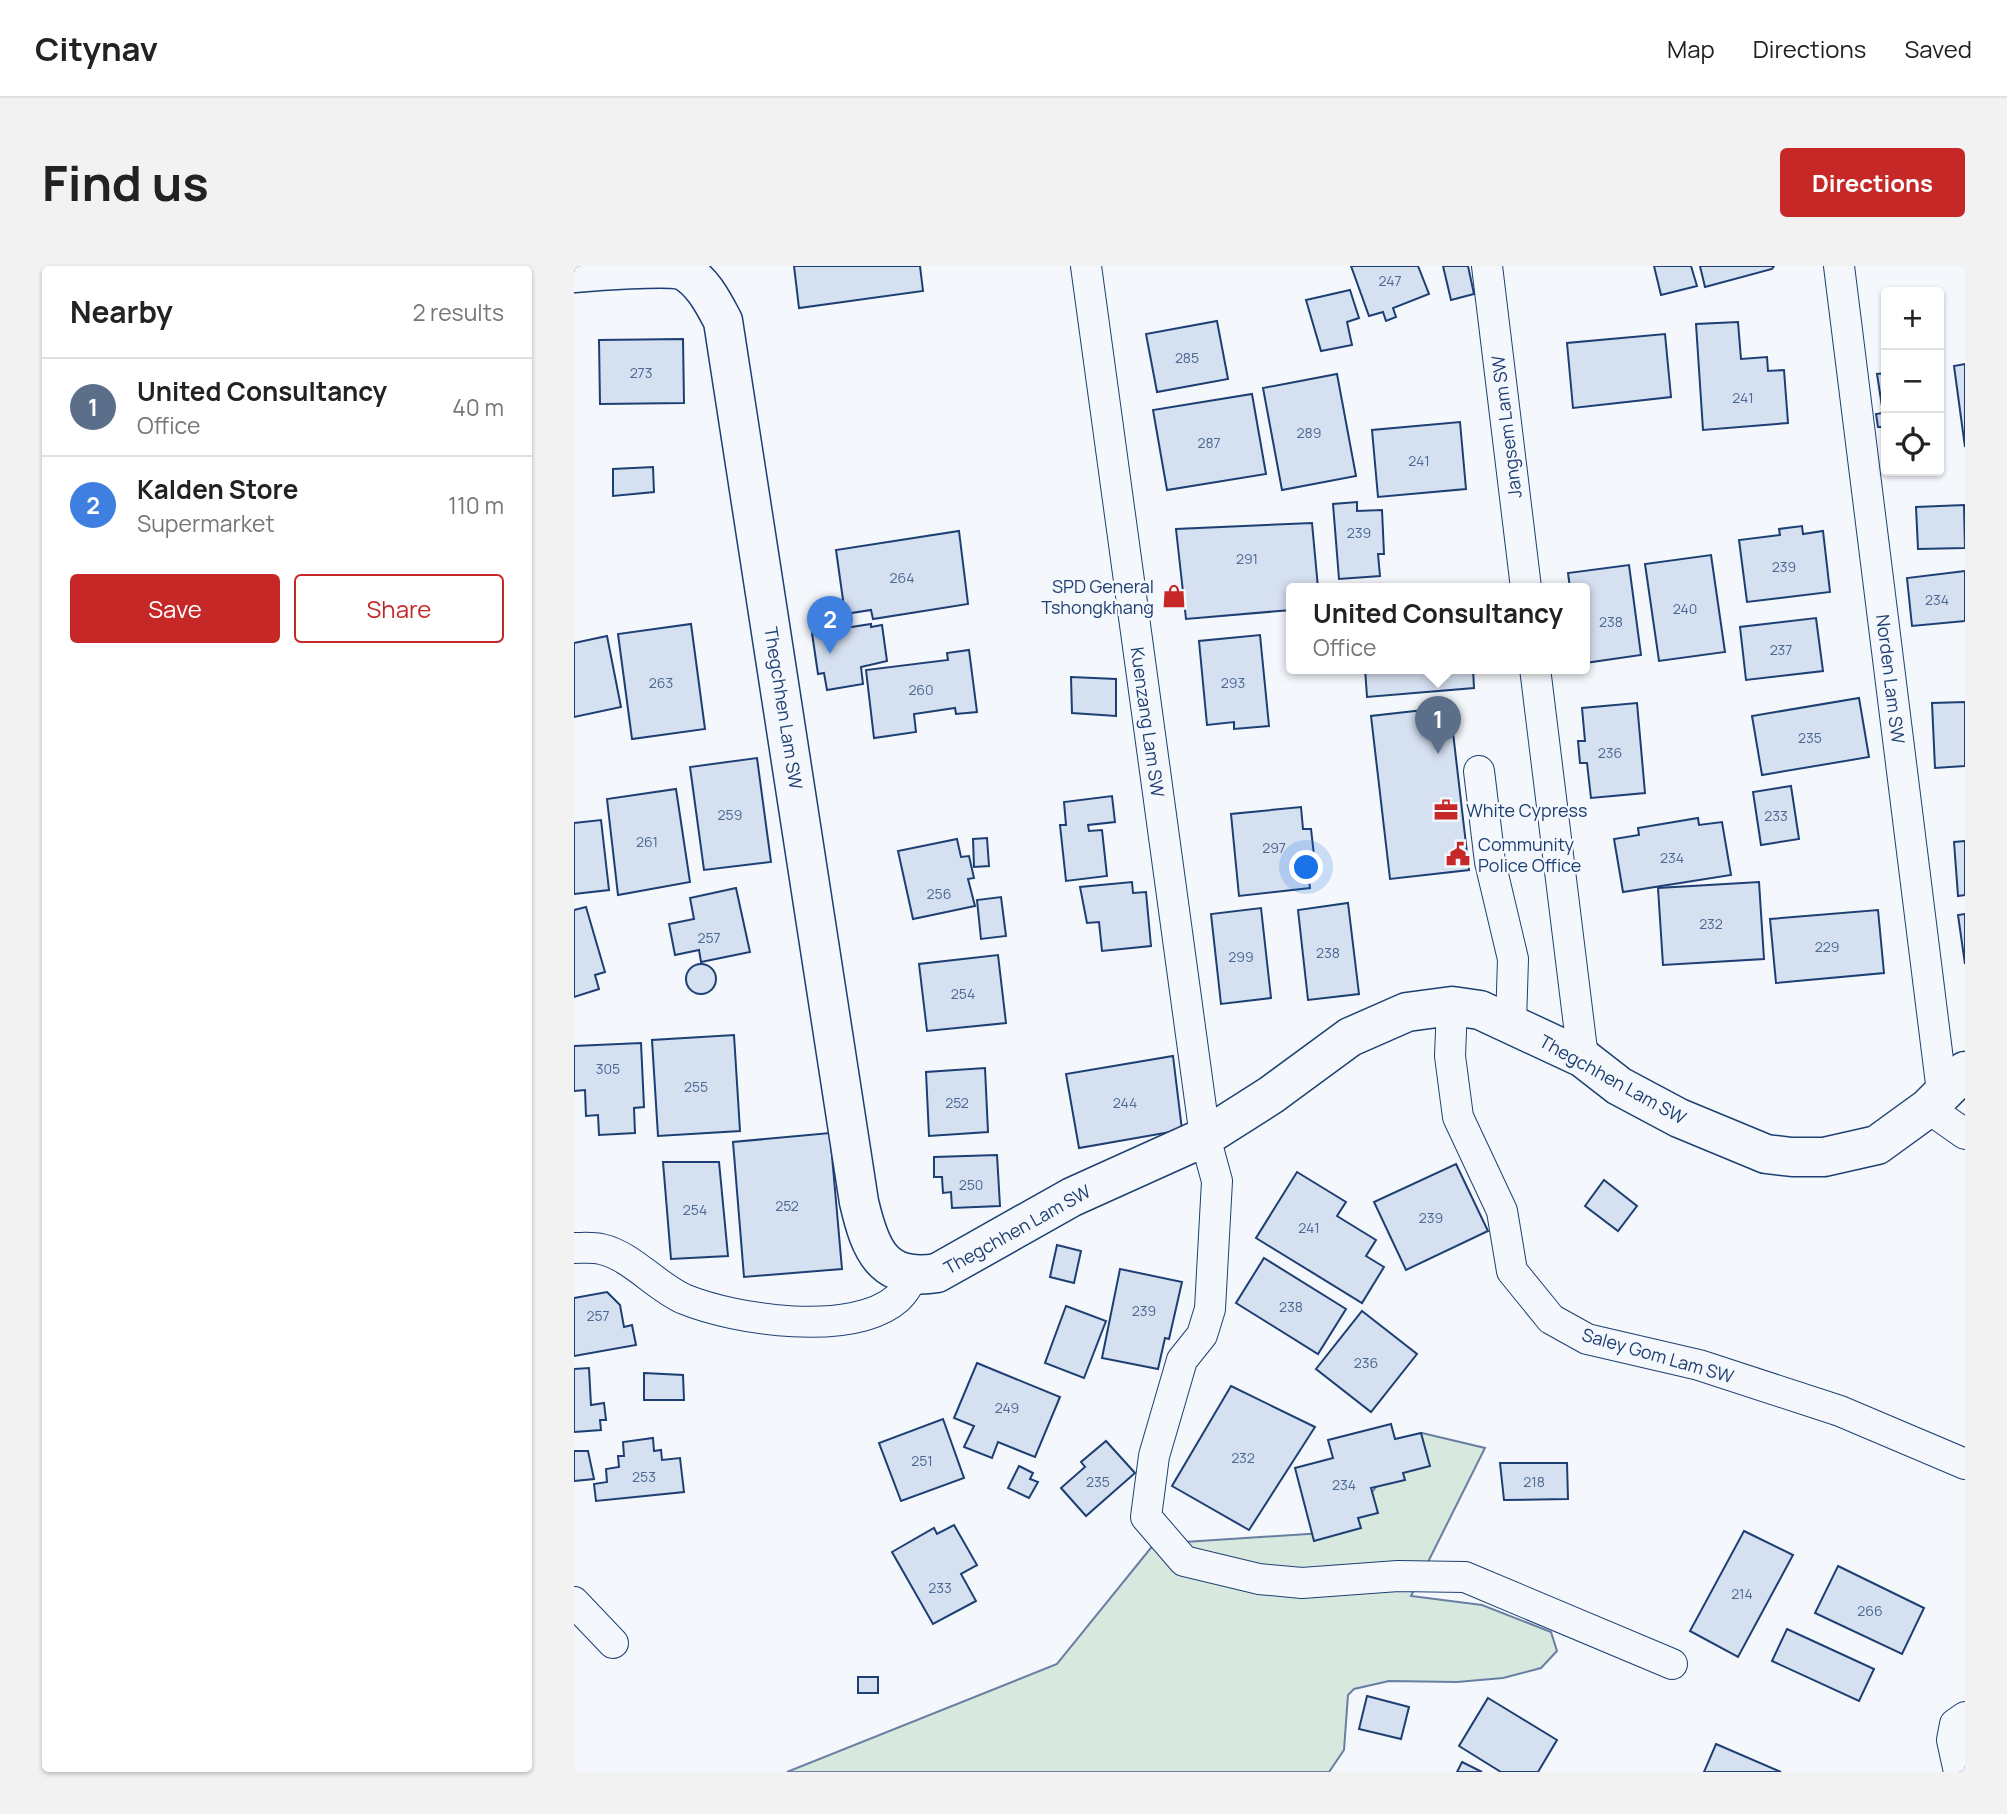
<!DOCTYPE html>
<html lang="en">
<head>
<meta charset="utf-8">
<style>
	body { margin:0; font-family:Manrope,sans-serif; background:#f2f2f2; color:#222 }
	.controls { position:absolute; right:21px; top:21px; display:grid; overflow:hidden; border-radius:7px; box-shadow:0 2px 5px #0004 }
	.controls button { width:63px; height:63px; display:grid; place-items:center; padding:0; border:0; border-bottom:2px solid #e0e0e0; background:#fff; color:#222; font:35px sans-serif }
	.you { position:absolute; left:733px; top:602px; width:24px; height:24px; margin:-18px; border:5px solid #fff; border-radius:50%; background:#1a73e8; box-shadow:0 0 0 10px #1a73e833 }
	.badge { display:grid; place-items:center; width:46px; height:46px; border-radius:50%; background:#c62828; color:#fff; font-size:23px; font-weight:700 }
	.pin { position:absolute; translate:-50% -58px; filter:drop-shadow(0 2px 4px #0008) }
	.pin::after { content:''; position:absolute; top:37px; width:24px; height:21px; background:inherit; clip-path:polygon(0 0,100% 0,50% 100%) }
	.popup { position:absolute; left:712px; top:317px; width:304px; height:91px; box-sizing:border-box; display:grid; place-content:center; border-radius:7px; background:#fff; filter:drop-shadow(0 2px 5px #0005); font-size:23px; white-space:nowrap; color:#767676 }
	.popup b { font-size:26px; color:#222 }
	.popup::after { content:''; position:absolute; left:50%; top:100%; margin-left:-14px; border:14px solid transparent; border-top-color:#fff }
	.list { margin:0; padding:0; list-style:none }
	h2 { display:flex; justify-content:space-between; align-items:center; height:91px; margin:0; padding:0 28px; font-size:30px }
	h2 small { font-size:23px; font-weight:400; color:#767676 }
	.list li { display:grid; grid-template-columns:46px 1fr auto; gap:21px; align-items:center; box-sizing:border-box; height:98px; padding:0 28px; border-top:2px solid #e0e0e0 }
	.list b { display:block; font-size:26px; white-space:nowrap }
	.list p { margin:0; font-size:23px; white-space:nowrap; color:#767676 }
	.list em { font-size:23px; font-style:normal; color:#767676 }
	.actions { display:flex; gap:14px; padding:21px 28px }
	.actions a { flex:1; padding:16px 0; border:2px solid #c62828; border-radius:7px; text-align:center; font-size:24px; color:#c62828 }
	.actions .main { background:#c62828; color:#fff }
	.icon { flex:none; width:38px; height:38px; fill:none; stroke:currentColor; stroke-width:2; stroke-linecap:round; stroke-linejoin:round }
	.map { position:relative; flex:none; width:1391px; height:1506px; overflow:hidden; border-radius:7px }
	header { display:flex; align-items:center; gap:42px; box-sizing:border-box; height:98px; padding:0 35px; background:#fff; border-bottom:2px solid #e0e0e0 }
	header strong { font-size:33px }
	nav { display:flex; gap:38px; margin-inline-start:auto; font-size:24px }
	.intro { display:flex; align-items:center; justify-content:space-between; box-sizing:border-box; height:168px; padding:0 42px }
	h1 { margin:0; font-size:49px }
	.button { padding:18px 32px; border-radius:7px; background:#c62828; color:#fff; font-size:24px; font-weight:700 }
	main { display:flex; gap:42px; padding:0 42px }
	aside { flex:1; background:#fff; border-radius:7px; box-shadow:0 2px 5px #0004 }
	.map>svg:first-child { display:block }
	.green { fill:#d7e8df; stroke:#687fa3; stroke-width:2 }
	.building { fill:#d5e0f0; stroke:#1d3f73; stroke-width:2 }
	.lines { fill:none; stroke-linecap:round; stroke-linejoin:round }
	.minor-casing { stroke:#1d3f73; stroke-width:32 }
	.secondary-casing { stroke:#1d3f73; stroke-width:41 }
	.minor { stroke:#f4f7fb; stroke-width:30 }
	.secondary { stroke:#f4f7fb; stroke-width:38 }
	.labels { text-anchor:middle; dominant-baseline:central; stroke-width:5; stroke-linejoin:round; paint-order:stroke }
	.number-label { font-size:14px; fill:#4b6792 }
	.street-label { font-size:18px; fill:#1d3f73; stroke:#f4f7fb }
	.poi-label { font-size:18px; fill:#1d3f73; stroke:#f4f7fb; text-anchor:start }
</style>
</head>
<body>
<header>
<strong>Citynav</strong>
<nav><a>Map</a><a>Directions</a><a>Saved</a></nav>
</header>
<div class="intro"><h1>Find us</h1><a class="button">Directions</a></div>
<main>
<aside>
<h2>Nearby<small>2 results</small></h2>
<ul class="list">
<li><span class="badge" style="background:#5c6f8a">1</span><div><b>United Consultancy</b><p>Office</p></div><em>40 m</em></li>
<li><span class="badge" style="background:#3f7fe0">2</span><div><b>Kalden Store</b><p>Supermarket</p></div><em>110 m</em></li>
</ul>
<div class="actions"><a class="main">Save</a><a>Share</a></div>
</aside>
<div class="map">
<svg width="1391" height="1506" viewBox="0 0 1391 1506">
	<rect width="100%" height="100%" fill="#f4f7fb"/>
	<!-- green -->
	<path class="green" d="M 848,1167 L 911,1182 L 837,1330 L 908,1339 L 977,1366 L 983,1385 L 967,1402 L 929,1412 L 883,1416 L 815,1415 L 780,1423 L 774,1429 L 770,1484 L 755,1506 L 213,1506 L 483,1398 L 580,1278 L 764,1266 Z"/>
	<!-- building -->
	<g class="building">
		<path d="M 220,0 L 346,0 L 349,25 L 225,42 Z"/>
		<path d="M 777,0 L 844,0 L 855,28 L 819,42 L 822,51 L 812,55 L 809,46 L 795,50 Z"/>
		<path d="M 869,0 L 894,0 L 900,28 L 877,34 Z"/>
		<path d="M 1080,0 L 1117,0 L 1123,20 L 1087,29 Z"/>
		<path d="M 1126,0 L 1200,0 L 1198,3 L 1131,21 Z"/>
		<path d="M 776,24 L 785,52 L 773,56 L 778,79 L 747,85 L 732,34 Z"/>
		<path d="M 643,55 L 654,113 L 583,126 L 572,68 Z"/>
		<path d="M 1164,56 L 1167,93 L 1193,91 L 1194,105 L 1210,104 L 1214,157 L 1129,164 L 1122,58 Z"/>
		<path d="M 1091,68 L 1097,131 L 999,142 L 993,77 Z"/>
		<path d="M 109,73 L 110,137 L 26,138 L 25,74 Z"/>
		<path d="M 1391,98 L 1391,181 L 1380,100 Z"/>
		<path d="M 1312,107 L 1312,175 L 1310,161 L 1304,161 L 1302,148 L 1309,147 L 1303,108 Z"/>
		<path d="M 763,108 L 782,210 L 708,224 L 689,122 Z"/>
		<path d="M 678,128 L 692,208 L 593,224 L 579,144 Z"/>
		<path d="M 886,156 L 892,223 L 804,231 L 798,164 Z"/>
		<path d="M 79,201 L 80,226 L 39,230 L 39,203 Z"/>
		<path d="M 783,236 L 783,245 L 808,244 L 810,288 L 804,288 L 806,310 L 765,313 L 759,238 Z"/>
		<path d="M 1390,239 L 1391,282 L 1344,283 L 1342,241 Z"/>
		<path d="M 738,257 L 744,322 L 717,322 L 717,344 L 612,353 L 602,263 Z"/>
		<path d="M 1228,260 L 1229,268 L 1249,265 L 1256,326 L 1173,336 L 1165,274 L 1206,269 L 1205,263 Z"/>
		<path d="M 385,265 L 394,338 L 299,353 L 297,344 L 271,348 L 262,284 Z"/>
		<path d="M 1137,289 L 1151,386 L 1085,395 L 1071,298 Z"/>
		<path d="M 1055,299 L 1067,389 L 1011,397 L 1011,322 L 996,322 L 994,307 Z"/>
		<path d="M 1391,305 L 1391,355 L 1338,360 L 1333,312 Z"/>
		<path d="M 1242,352 L 1249,405 L 1172,414 L 1166,361 Z"/>
		<path d="M 117,358 L 131,463 L 58,473 L 44,368 Z"/>
		<path d="M 297,358 L 297,361 L 308,359 L 313,395 L 287,401 L 289,418 L 253,424 L 250,407 L 244,408 L 238,367 Z"/>
		<path d="M 686,369 L 695,460 L 660,463 L 660,456 L 633,459 L 625,375 Z"/>
		<path d="M 33,370 L 47,441 L 0,451 L 0,377 Z"/>
		<path d="M 395,384 L 403,446 L 382,448 L 381,442 L 340,448 L 342,466 L 300,472 L 292,404 L 374,394 L 373,387 Z"/>
		<path d="M 791,402 L 899,402 L 900,422 L 793,431 Z"/>
		<path d="M 497,411 L 542,413 L 542,450 L 498,447 Z"/>
		<path d="M 1285,432 L 1295,491 L 1188,509 L 1178,450 Z"/>
		<path d="M 1391,436 L 1391,500 L 1361,502 L 1358,437 Z"/>
		<path d="M 1063,437 L 1071,527 L 1017,532 L 1013,497 L 1006,497 L 1004,475 L 1011,475 L 1008,442 Z"/>
		<path d="M 876,441 L 895,604 L 816,613 L 797,450 Z"/>
		<path d="M 183,492 L 197,596 L 130,604 L 116,501 Z"/>
		<path d="M 1217,520 L 1225,573 L 1187,579 L 1179,526 Z"/>
		<path d="M 102,523 L 116,616 L 44,629 L 33,533 Z"/>
		<path d="M 538,530 L 541,556 L 514,559 L 515,565 L 528,564 L 533,610 L 492,615 L 486,559 L 492,559 L 490,536 Z"/>
		<path d="M 727,541 L 729,563 L 737,563 L 741,598 L 733,599 L 736,622 L 665,630 L 657,548 Z"/>
		<path d="M 1124,552 L 1125,559 L 1148,556 L 1157,609 L 1049,626 L 1040,573 L 1065,569 L 1064,562 Z"/>
		<path d="M 27,554 L 35,624 L 0,628 L 0,557 Z"/>
		<path d="M 413,572 L 415,600 L 400,601 L 399,573 Z"/>
		<path d="M 383,573 L 387,591 L 395,590 L 400,612 L 394,613 L 401,640 L 339,653 L 324,585 Z"/>
		<path d="M 1391,575 L 1391,629 L 1384,630 L 1380,576 Z"/>
		<path d="M 558,616 L 559,627 L 572,626 L 577,680 L 528,685 L 525,656 L 513,657 L 506,621 Z"/>
		<path d="M 1185,616 L 1190,693 L 1089,699 L 1084,622 Z"/>
		<path d="M 162,622 L 176,686 L 127,696 L 125,684 L 101,689 L 95,658 L 120,653 L 116,632 Z"/>
		<path d="M 427,631 L 432,670 L 407,673 L 403,634 Z"/>
		<path d="M 774,637 L 785,728 L 734,734 L 724,644 Z"/>
		<path d="M 12,641 L 31,706 L 21,709 L 25,723 L 0,731 L 0,644 Z"/>
		<path d="M 687,642 L 697,732 L 647,738 L 637,648 Z"/>
		<path d="M 1304,644 L 1310,707 L 1202,717 L 1196,653 Z"/>
		<path d="M 1391,648 L 1391,698 L 1384,649 Z"/>
		<path d="M 424,689 L 432,757 L 353,765 L 345,698 Z"/>
		<circle cx="127" cy="713" r="15"/>
		<path d="M 160,769 L 166,865 L 84,870 L 78,774 Z"/>
		<path d="M 67,777 L 70,841 L 60,842 L 61,867 L 25,869 L 24,849 L 12,850 L 11,824 L 0,825 L 0,780 Z"/>
		<path d="M 599,790 L 608,864 L 505,882 L 492,808 Z"/>
		<path d="M 411,802 L 414,866 L 355,870 L 352,806 Z"/>
		<path d="M 256,867 L 268,1003 L 170,1011 L 159,876 Z"/>
		<path d="M 423,889 L 426,940 L 378,942 L 377,926 L 369,927 L 368,911 L 360,911 L 360,891 Z"/>
		<path d="M 89,896 L 145,896 L 154,990 L 97,993 Z"/>
		<path d="M 882,898 L 914,965 L 832,1004 L 800,936 Z"/>
		<path d="M 723,906 L 772,936 L 763,950 L 802,974 L 792,990 L 810,1001 L 788,1037 L 682,972 Z"/>
		<path d="M 1030,914 L 1063,940 L 1044,965 L 1011,940 Z"/>
		<path d="M 483,979 L 507,985 L 500,1017 L 476,1011 Z"/>
		<path d="M 690,992 L 772,1043 L 744,1088 L 662,1037 Z"/>
		<path d="M 546,1003 L 608,1016 L 595,1073 L 591,1072 L 584,1103 L 528,1092 Z"/>
		<path d="M 33,1026 L 46,1039 L 50,1061 L 58,1059 L 62,1079 L 0,1090 L 0,1032 Z"/>
		<path d="M 492,1040 L 532,1055 L 510,1112 L 471,1097 Z"/>
		<path d="M 788,1045 L 843,1088 L 797,1146 L 742,1103 Z"/>
		<path d="M 403,1097 L 486,1131 L 461,1191 L 424,1176 L 418,1192 L 390,1181 L 400,1160 L 380,1152 Z"/>
		<path d="M 15,1102 L 17,1139 L 30,1137 L 32,1154 L 26,1154 L 27,1164 L 0,1166 L 0,1103 Z"/>
		<path d="M 70,1107 L 109,1109 L 110,1134 L 70,1134 Z"/>
		<path d="M 657,1120 L 741,1161 L 675,1264 L 598,1220 Z"/>
		<path d="M 369,1153 L 390,1212 L 327,1235 L 305,1177 Z"/>
		<path d="M 817,1158 L 821,1173 L 847,1167 L 856,1200 L 829,1207 L 831,1214 L 797,1222 L 804,1247 L 784,1252 L 787,1262 L 740,1275 L 721,1202 L 759,1192 L 754,1174 Z"/>
		<path d="M 79,1172 L 80,1185 L 87,1184 L 88,1194 L 106,1192 L 110,1226 L 22,1235 L 20,1218 L 33,1216 L 32,1203 L 45,1201 L 44,1190 L 50,1190 L 49,1176 Z"/>
		<path d="M 532,1175 L 561,1207 L 512,1250 L 487,1222 L 511,1201 L 507,1196 Z"/>
		<path d="M 0,1185 L 14,1185 L 20,1213 L 0,1215 Z"/>
		<path d="M 926,1197 L 993,1197 L 994,1233 L 930,1234 Z"/>
		<path d="M 445,1200 L 459,1207 L 456,1213 L 464,1216 L 455,1232 L 434,1222 Z"/>
		<path d="M 380,1259 L 403,1299 L 387,1308 L 402,1335 L 359,1358 L 318,1286 L 360,1262 L 363,1268 Z"/>
		<path d="M 1170,1265 L 1219,1289 L 1164,1391 L 1116,1365 Z"/>
		<path d="M 1264,1300 L 1350,1342 L 1328,1388 L 1241,1347 Z"/>
		<path d="M 1213,1363 L 1300,1403 L 1285,1435 L 1198,1395 Z"/>
		<rect x="284" y="1411" width="20" height="16"/>
		<path d="M 793,1430 L 835,1441 L 827,1473 L 785,1463 Z"/>
		<path d="M 914,1432 L 983,1474 L 964,1506 L 927,1506 L 885,1480 Z"/>
		<path d="M 1142,1478 L 1207,1506 L 1130,1506 Z"/>
		<path d="M 888,1496 L 908,1506 L 883,1506 Z"/>
	</g>
	<g class="lines">
		<!-- minor casing -->
		<g class="minor-casing">
			<g id="minor">
				<path d="M 512,0 L 631,871 L 643,915 L 636,1043 L 628,1069 L 608,1094 L 580,1190 L 572,1251 L 610,1295 L 685,1313 L 728,1317 L 824,1310 L 891,1311 L 1098,1398"/>
				<path d="M 913,0 L 952,322"/>
				<path d="M 1265,0 L 1368,826"/>
				<path d="M 961,402 L 1009,792"/>
				<path d="M 905,505 L 916,596 L 939,693 L 937,757"/>
				<path d="M 878,740 L 876,790 L 884,851 L 928,945 L 938,1005 L 977,1053 L 1013,1073 L 1125,1099 L 1266,1145 L 1391,1198"/>
				<path d="M 1354,842 L 1391,868"/>
				<path d="M 0,982 C 9,982 19,981 27,983 C 58,990 81,1020 110,1033 C 161,1054 279,1072 324,1032 C 330,1026 335,1018 339,1010"/>
				<path d="M 0,1336 L 39,1377"/>
				<path d="M 1385,1506 L 1378,1474 L 1381,1458 L 1391,1451"/>
			</g>
		</g>
		<!-- secondary casing -->
		<g class="secondary-casing">
			<path id="secondary" d="M 0,7 C 23,5 90,0 108,4 C 128,14 139,36 149,55 L 285,936 C 296,983 308,1016 363,1007 L 498,931 L 631,871 L 697,829 L 776,771 L 833,746 L 878,740 L 906,744 L 1009,792 L 1045,820 L 1105,852 L 1192,888 L 1218,891 L 1250,891 L 1303,879 L 1354,842 L 1391,805"/>
		</g>
		<!-- minor -->
		<use href="#minor" class="minor"/>
		<!-- secondary -->
		<use href="#secondary" class="secondary"/>
	</g>
	<!-- icons -->
	<defs>
		<g id="shop-bare" transform="scale(1.89)"><path d="M-5-2.5h2.3a2.7 3.5 0 0 1 5.4 0H5L5.5 6h-11ZM-1.5-2.5h3a1.5 2.3 0 0 0-3 0Z" fill="#c62828" stroke="#f4f7fb" stroke-width="2.5" paint-order="stroke"/></g>
		<g id="office-bare" transform="scale(1.89)"><path d="M-6-3h4V-5.5h4V-3h4V5H-6ZM-1-4.5V-3h2v-1.5ZM-6 0V1H6V0Z" fill="#c62828" stroke="#f4f7fb" stroke-width="2.5" paint-order="stroke"/></g>
		<g id="civic-bare" transform="scale(1.89)"><path d="M-.6-6.5H3V-4.5H.6V-3L4-1V1h2V6H-6V1h2V-1L-.6-3ZM-1.2 2.5V6h2.4V2.5Z" fill="#c62828" stroke="#f4f7fb" stroke-width="2.5" paint-order="stroke"/></g>
	</defs>
	<g fill-rule="evenodd">
		<use href="#shop-bare" x="600" y="330"/>
		<use href="#office-bare" x="872" y="544"/>
		<use href="#civic-bare" x="884" y="588"/>
	</g>
	<g class="labels">
		<!-- number labels -->
		<g class="number-label">
			<text x="816" y="14">247</text>
			<text x="613" y="91">285</text>
			<text x="67" y="106">273</text>
			<text x="1169" y="131">241</text>
			<text x="735" y="166">289</text>
			<text x="635" y="176">287</text>
			<text x="845" y="194">241</text>
			<text x="785" y="266">239</text>
			<text x="673" y="292">291</text>
			<text x="1210" y="300">239</text>
			<text x="328" y="311">264</text>
			<text x="1363" y="333">234</text>
			<text x="1111" y="342">240</text>
			<text x="1037" y="355">238</text>
			<text x="1207" y="383">237</text>
			<text x="87" y="416">263</text>
			<text x="659" y="416">293</text>
			<text x="347" y="423">260</text>
			<text x="1236" y="471">235</text>
			<text x="1036" y="486">236</text>
			<text x="156" y="548">259</text>
			<text x="1202" y="549">233</text>
			<text x="73" y="575">261</text>
			<text x="700" y="581">297</text>
			<text x="1098" y="591">234</text>
			<text x="365" y="627">256</text>
			<text x="1137" y="657">232</text>
			<text x="135" y="671">257</text>
			<text x="1253" y="680">229</text>
			<text x="754" y="686">238</text>
			<text x="667" y="690">299</text>
			<text x="389" y="727">254</text>
			<text x="34" y="802">305</text>
			<text x="122" y="820">255</text>
			<text x="383" y="836">252</text>
			<text x="551" y="836">244</text>
			<text x="397" y="918">250</text>
			<text x="213" y="939">252</text>
			<text x="121" y="943">254</text>
			<text x="857" y="951">239</text>
			<text x="735" y="961">241</text>
			<text x="717" y="1040">238</text>
			<text x="570" y="1044">239</text>
			<text x="24" y="1049">257</text>
			<text x="792" y="1096">236</text>
			<text x="433" y="1141">249</text>
			<text x="669" y="1191">232</text>
			<text x="348" y="1194">251</text>
			<text x="70" y="1210">253</text>
			<text x="524" y="1215">235</text>
			<text x="960" y="1215">218</text>
			<text x="770" y="1218">234</text>
			<text x="366" y="1321">233</text>
			<text x="1168" y="1327">214</text>
			<text x="1296" y="1344">266</text>
		</g>
		<!-- street labels -->
		<g class="street-label">
			<text transform="translate(932 161) rotate(-97)">Jangsem Lam SW</text>
			<text transform="translate(1317 413) rotate(83)">Norden Lam SW</text>
			<text transform="translate(210 442) rotate(81)">Thegchhen Lam SW</text>
			<text transform="translate(574 456) rotate(82)">Kuenzang Lam SW</text>
			<text transform="translate(1039 813) rotate(29)">Thegchhen Lam SW</text>
			<text transform="translate(443 963) rotate(-29)">Thegchhen Lam SW</text>
			<text transform="translate(1084 1089) rotate(16)">Saley Gom Lam SW</text>
		</g>
		<!-- poi labels -->
		<g class="poi-label">
			<text x="580" y="320" text-anchor="end">SPD General<tspan x="580" dy="21">Tshongkhang</tspan></text>
			<text x="892" y="544">White Cypress</text>
			<text x="904" y="578">Community<tspan x="904" dy="21">Police Office</tspan></text>
		</g>
	</g>
</svg>
<div class="controls">
<button>+</button>
<button>−</button>
<button><svg class="icon" aria-label="locate" viewBox="0 0 24 24"><circle cx="12" cy="12" r="6"/><path d="M12 2v4M12 18v4M2 12h4M18 12h4"/></svg></button>
</div>
<div class="you"></div>
<div class="pin badge" style="left:864px;top:488px;background:#5c6f8a">1</div>
<div class="popup"><b>United Consultancy</b>Office</div>
<div class="pin badge" style="left:256px;top:388px;background:#3f7fe0">2</div>
</div>
</main>
</body>
</html>
